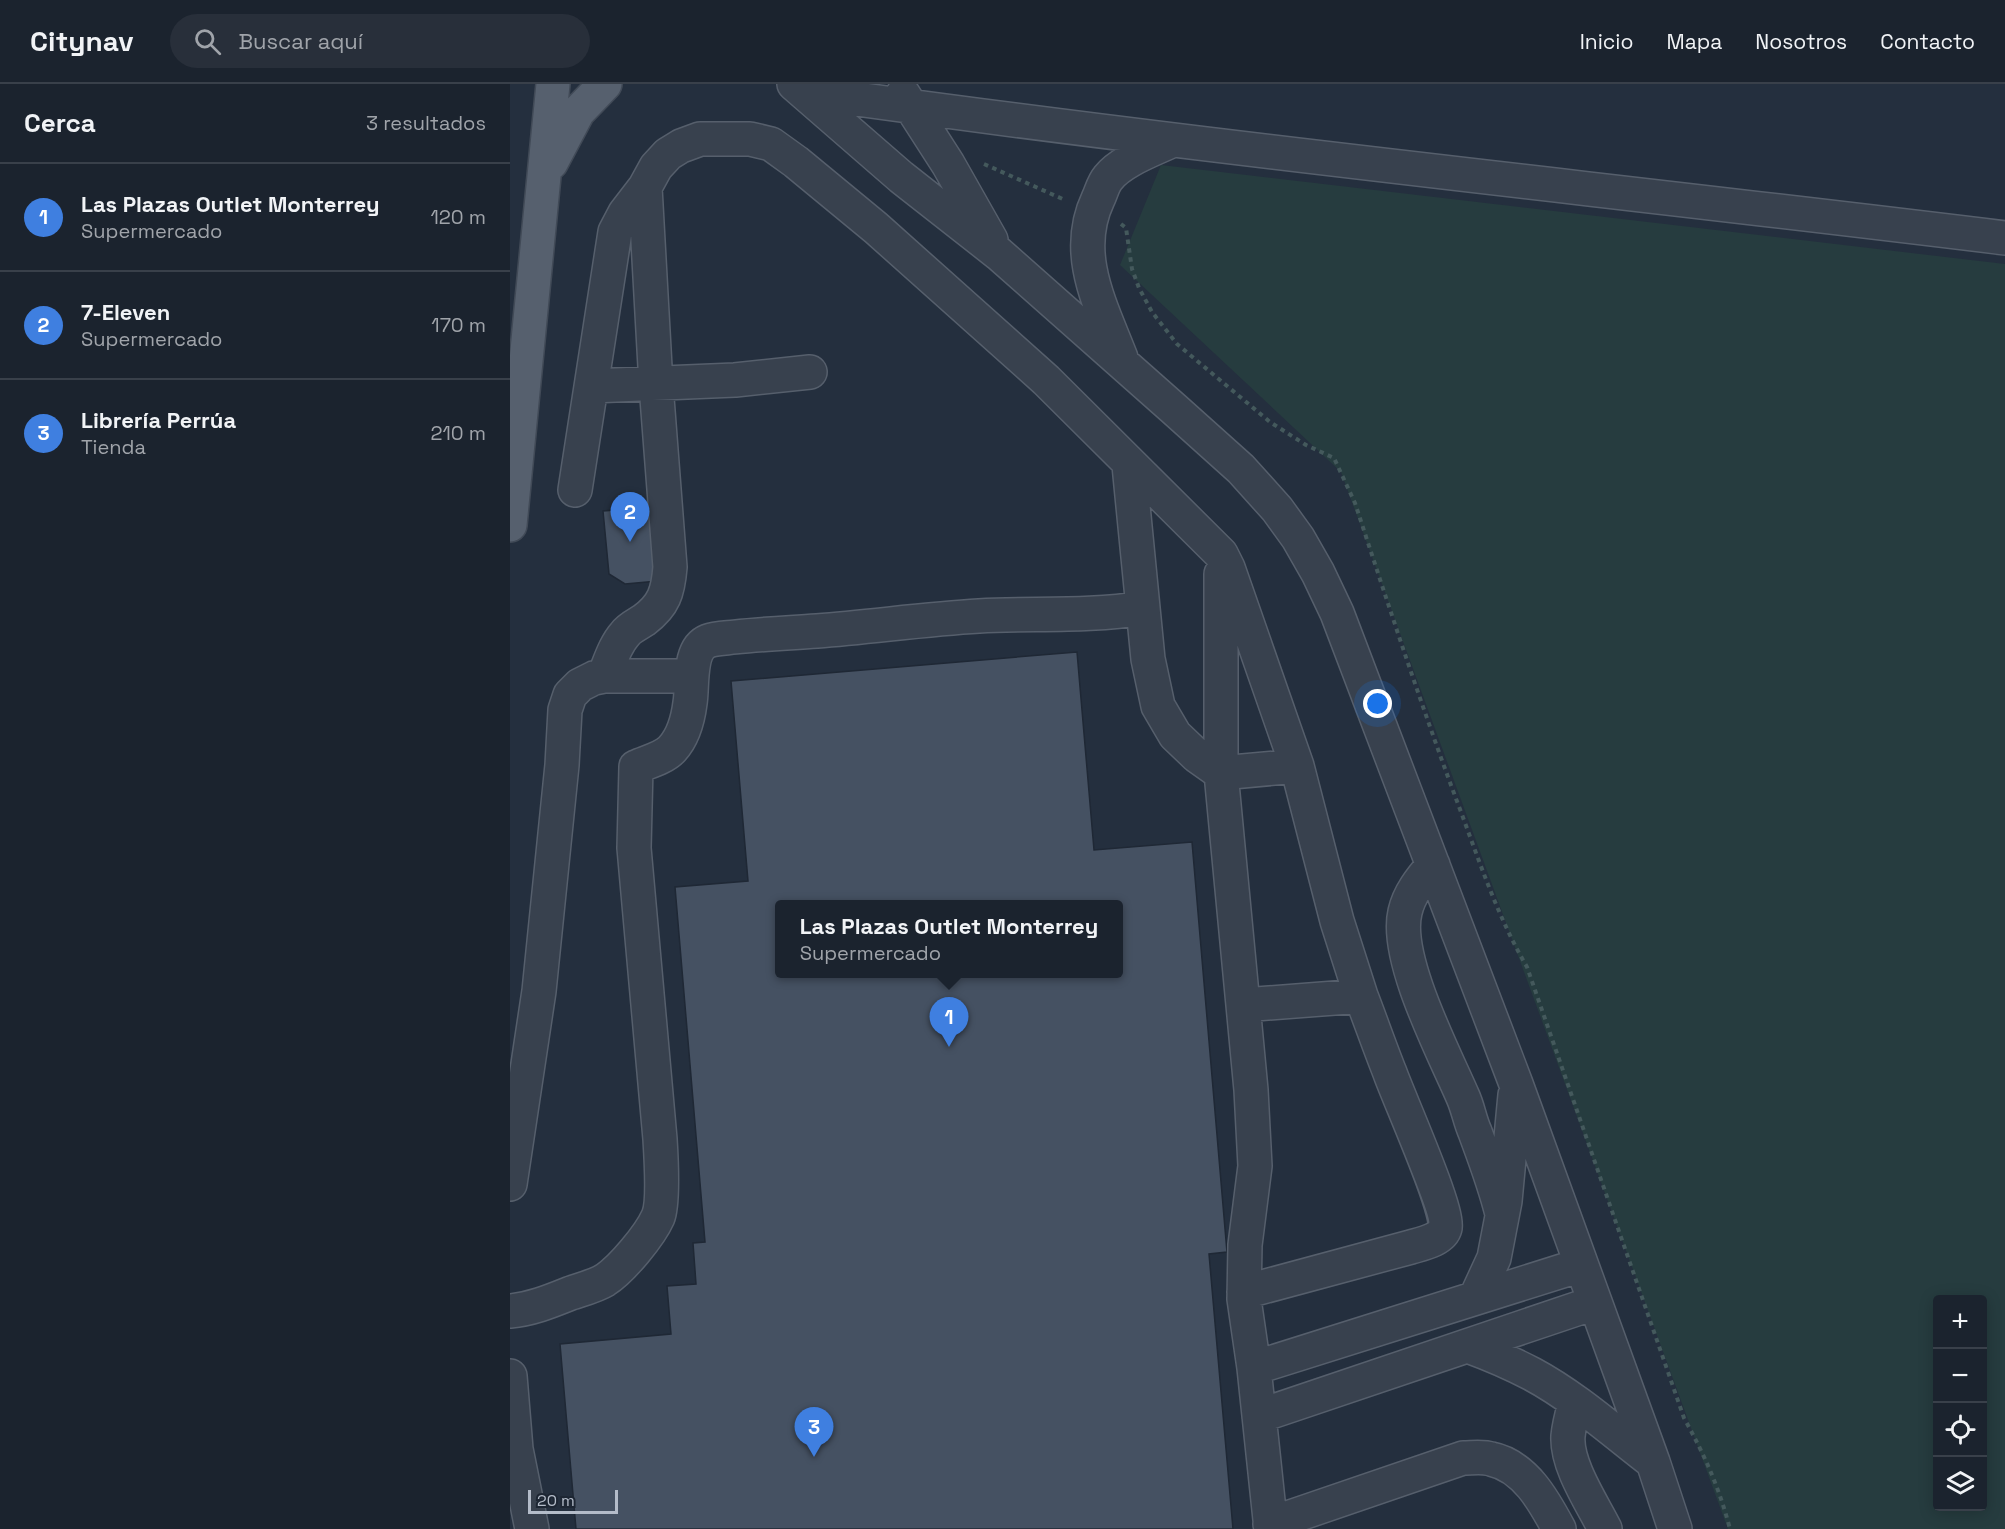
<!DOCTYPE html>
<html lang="es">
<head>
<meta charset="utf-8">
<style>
  body { margin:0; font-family:"Space Grotesk",sans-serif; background:#282f3a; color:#f1f3f6 }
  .controls { position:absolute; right:18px; bottom:18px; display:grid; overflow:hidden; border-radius:6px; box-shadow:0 3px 15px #0003 }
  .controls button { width:54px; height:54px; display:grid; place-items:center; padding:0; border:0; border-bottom:2px solid #39404a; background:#1b232e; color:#f1f3f6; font:30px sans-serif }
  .scale { position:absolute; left:18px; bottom:15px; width:90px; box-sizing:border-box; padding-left:6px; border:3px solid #b4bcc9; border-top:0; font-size:16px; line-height:21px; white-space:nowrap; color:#b4bcc9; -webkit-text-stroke:4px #1d2633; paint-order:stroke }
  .you { position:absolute; left:868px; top:620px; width:21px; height:21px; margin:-15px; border:4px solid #fff; border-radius:50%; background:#1a73e8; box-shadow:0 0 0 9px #1a73e833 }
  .badge { display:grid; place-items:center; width:39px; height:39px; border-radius:50%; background:#db2777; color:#fff; font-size:20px; font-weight:700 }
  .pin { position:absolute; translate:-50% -50px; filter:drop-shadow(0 2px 3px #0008) }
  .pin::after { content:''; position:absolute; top:32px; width:21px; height:18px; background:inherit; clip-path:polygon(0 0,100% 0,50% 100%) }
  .popup { position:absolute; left:265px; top:816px; width:348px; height:78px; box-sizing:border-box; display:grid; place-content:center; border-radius:6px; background:#1b232e; filter:drop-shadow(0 2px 4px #0005); font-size:20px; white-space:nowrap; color:#a0a4aa }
  .popup b { font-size:22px; color:#f1f3f6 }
  .popup::after { content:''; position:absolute; left:50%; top:100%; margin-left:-12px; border:12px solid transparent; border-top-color:#1b232e }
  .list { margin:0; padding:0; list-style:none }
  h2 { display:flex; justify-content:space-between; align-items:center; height:78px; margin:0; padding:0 24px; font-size:26px }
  h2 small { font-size:20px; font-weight:400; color:#a0a4aa }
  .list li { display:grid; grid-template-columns:39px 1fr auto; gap:18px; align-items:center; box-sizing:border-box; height:108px; padding:0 24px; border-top:2px solid #39404a }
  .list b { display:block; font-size:22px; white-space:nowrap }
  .list p { margin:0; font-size:20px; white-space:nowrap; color:#a0a4aa }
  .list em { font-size:20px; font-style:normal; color:#a0a4aa }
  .icon { flex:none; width:33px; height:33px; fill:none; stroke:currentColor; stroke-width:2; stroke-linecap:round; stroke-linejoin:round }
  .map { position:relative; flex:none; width:1495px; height:1445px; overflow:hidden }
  header { display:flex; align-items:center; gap:36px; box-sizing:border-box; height:84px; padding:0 30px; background:#1b232e; border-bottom:2px solid #39404a }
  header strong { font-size:28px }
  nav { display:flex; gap:33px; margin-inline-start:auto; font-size:21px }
  .search { width:420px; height:54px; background:#282f3a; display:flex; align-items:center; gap:15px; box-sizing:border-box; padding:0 21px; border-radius:33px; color:#a0a4aa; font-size:22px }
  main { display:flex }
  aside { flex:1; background:#1b232e }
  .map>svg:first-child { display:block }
  .green { fill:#263c3f; fill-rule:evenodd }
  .building { fill:#455162; stroke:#1f2835; stroke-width:1.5; fill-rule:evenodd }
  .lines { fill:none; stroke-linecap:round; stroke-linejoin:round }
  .minor-casing { stroke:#565f6c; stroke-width:36 }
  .major-casing { stroke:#414a57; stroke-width:36 }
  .path { stroke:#44595c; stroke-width:4; stroke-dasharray:4.5 4.5; stroke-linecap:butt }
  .minor { stroke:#38414e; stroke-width:33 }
  .major { stroke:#56606e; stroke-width:33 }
</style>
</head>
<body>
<header>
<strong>Citynav</strong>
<div class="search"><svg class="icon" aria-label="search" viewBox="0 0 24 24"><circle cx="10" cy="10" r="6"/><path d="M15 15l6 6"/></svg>Buscar aquí</div>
<nav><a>Inicio</a><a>Mapa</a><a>Nosotros</a><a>Contacto</a></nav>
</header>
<main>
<aside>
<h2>Cerca<small>3 resultados</small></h2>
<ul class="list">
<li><span class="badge" style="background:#3f7fe0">1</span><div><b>Las Plazas Outlet Monterrey</b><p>Supermercado</p></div><em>120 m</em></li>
<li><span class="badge" style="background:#3f7fe0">2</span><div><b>7-Eleven</b><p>Supermercado</p></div><em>170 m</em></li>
<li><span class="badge" style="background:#3f7fe0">3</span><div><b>Librería Perrúa</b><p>Tienda</p></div><em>210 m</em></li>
</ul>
</aside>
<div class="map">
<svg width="1495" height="1445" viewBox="0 0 1495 1445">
  <rect width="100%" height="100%" fill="#242f3e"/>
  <path class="green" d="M651,81L1495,180V1445H1218L831,388L610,181ZM1428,1216H1472V1422H1428Z"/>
  <path class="building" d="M141,423L148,497L115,500L99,490L93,427Z
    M567,568L584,766L682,758L717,1168L699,1170L723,1445H66L50,1260L161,1250L157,1202L186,1200L183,1159L195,1158L165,803L238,797L221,597ZM270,820H608V890H270Z"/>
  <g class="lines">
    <defs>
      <path id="minor" d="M284,0L391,93L489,170L663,324L731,385L767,425L788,454L808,489L827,529L1006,1000L1143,1378L1165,1445
        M296,8C694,64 1095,105 1495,154
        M393,10L438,80L481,156
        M611,274C591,222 562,170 588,115C591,109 593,100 598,94C611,77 642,66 661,57
        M82,302L225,296L300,288
        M619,381L638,575L648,622L665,651L687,672L711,689L787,682
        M65,406L105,148L115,129L135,103L146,83L158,70L171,62L190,55H240L261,60L286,78L366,144L536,296L711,470L718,484L787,682L827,837L851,912L733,921L741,1006L745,1082L735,1161L734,1215L744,1284L761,1445
        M711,490V689L733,921
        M94,592C100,578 105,561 115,550C119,544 128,540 134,536C154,521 158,508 160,483L146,301L135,103
        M923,781C911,795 899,810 895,828C884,874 934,969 953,1013C958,1024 960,1037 965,1048C975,1075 985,1101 992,1130
        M0,1100L29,907L52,681L55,626L60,611L70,601L84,594L94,592H182
        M734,1208L901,1163C911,1160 932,1156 935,1144C940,1128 888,1012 880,989C870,964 861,938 851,912
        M966,1213L984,1174L995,1117L1005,1011
        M0,1227C22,1225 41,1217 61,1209C73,1205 85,1202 95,1196C112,1185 140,1151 148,1133C154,1119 151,1071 150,1055L124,764L126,683C137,678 154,674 162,665C173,653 178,635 180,619C183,601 178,565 198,557C206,554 217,554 225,553C252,550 279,549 307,547C361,543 415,535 469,532C523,529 580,533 632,524
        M958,1262C980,1270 1001,1279 1022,1290C1065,1313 1105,1349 1143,1378
        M744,1284L1071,1181
        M0,1292L6,1365L22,1445
        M1065,1319C1062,1330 1059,1341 1058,1352C1056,1381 1082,1419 1095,1445
        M749,1332L1084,1219
        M760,1440L953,1374C962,1374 972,1372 981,1375C1015,1382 1034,1417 1049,1445"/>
      <path id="major" d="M41,79L68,28L95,0
        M0,441L43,0"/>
    </defs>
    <use href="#minor" class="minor-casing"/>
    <use href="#major" class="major-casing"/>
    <path class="path" d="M474,80L555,116
      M611,140L616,144L622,185L629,204L642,228L667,260L760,338L796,361L824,374L845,419C878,520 911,621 948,720C969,776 987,832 1017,883L1174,1334C1195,1372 1209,1403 1220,1445"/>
    <use href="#minor" class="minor"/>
    <use href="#major" class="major"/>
  </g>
</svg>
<div class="controls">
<button>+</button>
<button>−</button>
<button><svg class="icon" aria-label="locate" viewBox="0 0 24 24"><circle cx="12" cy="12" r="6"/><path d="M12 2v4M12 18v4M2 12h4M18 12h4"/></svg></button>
<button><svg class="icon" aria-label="layers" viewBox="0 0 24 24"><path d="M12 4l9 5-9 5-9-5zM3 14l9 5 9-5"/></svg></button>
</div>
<div class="scale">20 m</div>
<div class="you"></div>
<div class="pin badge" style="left:439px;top:963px;background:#3f7fe0">1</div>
<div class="popup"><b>Las Plazas Outlet Monterrey</b>Supermercado</div>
<div class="pin badge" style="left:120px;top:458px;background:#3f7fe0">2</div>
<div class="pin badge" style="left:304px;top:1373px;background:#3f7fe0">3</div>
</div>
</main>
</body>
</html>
